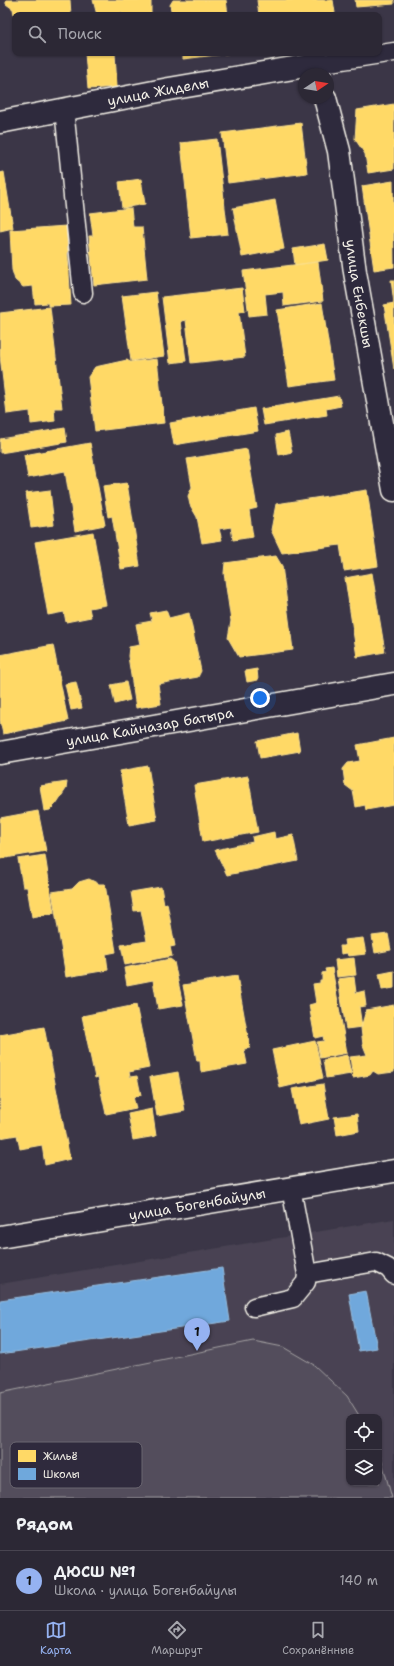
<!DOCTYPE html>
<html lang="ru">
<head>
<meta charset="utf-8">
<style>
  body { margin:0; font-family:"Shantell Sans",sans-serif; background:#34303d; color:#f1f3f6 }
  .controls { position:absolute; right:12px; bottom:12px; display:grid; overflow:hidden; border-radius:8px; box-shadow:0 1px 3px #0004 }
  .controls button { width:36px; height:36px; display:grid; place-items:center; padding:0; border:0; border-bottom:1px solid #484450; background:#2c2835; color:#f1f3f6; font:20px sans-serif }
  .compass { position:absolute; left:298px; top:68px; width:36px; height:36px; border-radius:50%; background:#2c2835; box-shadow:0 1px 3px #0004; rotate:78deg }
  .you { position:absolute; left:260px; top:698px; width:14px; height:14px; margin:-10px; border:3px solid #fff; border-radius:50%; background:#1a73e8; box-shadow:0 0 0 6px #1a73e833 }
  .badge { display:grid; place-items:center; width:26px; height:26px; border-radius:50%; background:#95b2f1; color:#111; font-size:13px; font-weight:700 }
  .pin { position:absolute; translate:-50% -33px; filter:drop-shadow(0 1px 2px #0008) }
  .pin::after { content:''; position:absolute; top:21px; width:14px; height:12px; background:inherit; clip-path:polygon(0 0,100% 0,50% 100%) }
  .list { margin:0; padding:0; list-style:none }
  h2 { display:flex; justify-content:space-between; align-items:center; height:52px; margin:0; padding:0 16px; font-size:17px }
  h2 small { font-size:13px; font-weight:400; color:#a6a6ad }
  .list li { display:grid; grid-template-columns:26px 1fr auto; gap:12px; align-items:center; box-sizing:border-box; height:60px; padding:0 16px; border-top:1px solid #484450 }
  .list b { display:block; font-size:15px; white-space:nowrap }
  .list p { margin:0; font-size:13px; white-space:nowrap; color:#a6a6ad }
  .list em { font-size:13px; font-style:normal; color:#a6a6ad }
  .icon { flex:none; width:22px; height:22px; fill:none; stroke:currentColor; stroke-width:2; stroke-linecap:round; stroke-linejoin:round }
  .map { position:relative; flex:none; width:394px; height:1498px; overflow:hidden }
  .search { position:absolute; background:#2c2835; box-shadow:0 1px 3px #0004; left:12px; right:12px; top:12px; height:44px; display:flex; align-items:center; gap:10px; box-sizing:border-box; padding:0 14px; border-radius:8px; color:#a6a6ad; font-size:15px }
  .sheet { height:112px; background:#2c2835 }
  nav { display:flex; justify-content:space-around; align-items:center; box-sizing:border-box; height:56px; border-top:1px solid #484450; background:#2c2835; font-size:11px; color:#a6a6ad }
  nav a { display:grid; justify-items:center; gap:2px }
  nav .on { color:#95b2f1 }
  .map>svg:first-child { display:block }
  .built { fill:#484352; fill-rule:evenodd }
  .green { fill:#534e5c; stroke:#a4a0a2 }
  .homes { fill:#ffd966; stroke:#fce08d }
  .schools { fill:#6fa8dc; stroke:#97bee0 }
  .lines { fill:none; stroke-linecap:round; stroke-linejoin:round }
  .lane-casing { stroke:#f4f1e8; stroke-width:21 }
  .street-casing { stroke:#f4f1e8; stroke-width:25 }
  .lane { stroke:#2f2a3d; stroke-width:18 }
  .street { stroke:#2f2a3d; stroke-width:22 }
  .labels { text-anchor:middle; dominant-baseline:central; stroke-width:4; stroke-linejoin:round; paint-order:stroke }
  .street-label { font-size:14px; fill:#f4f1e8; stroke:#2f2a3d }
  .key { fill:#2f2a3d; stroke:#6a6670; stroke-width:1 }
  .key-label { font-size:11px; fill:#f4f1e8 }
</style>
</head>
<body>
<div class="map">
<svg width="394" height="1498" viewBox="0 0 394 1498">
  <rect width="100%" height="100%" fill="#3b3647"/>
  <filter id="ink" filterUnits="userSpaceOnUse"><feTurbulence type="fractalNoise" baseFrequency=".025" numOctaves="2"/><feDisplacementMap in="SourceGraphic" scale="8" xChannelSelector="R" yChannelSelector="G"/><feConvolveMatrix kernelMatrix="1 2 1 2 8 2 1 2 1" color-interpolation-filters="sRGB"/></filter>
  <g filter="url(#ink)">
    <path class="built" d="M394,1219V1498H0V1284ZM349,1417H379V1483H349Z"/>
    <path class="green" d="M253,1341L283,1347L314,1365L347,1396L360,1417H349V1483H379V1451L392,1498H0V1393Z"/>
    <path class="homes" d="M6,0H70L71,15H15V20L13,9L6,4Z
      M93,0H151V15H122V12L117,15H97Z
      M173,0H226L228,15H172L170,5Z
      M257,0H333L335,13L320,15H259Z
      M355,0H394V4L356,7Z
      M85,53H115L117,87L88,89Z
      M183,53H233L183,59Z
      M394,104V169L368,173L365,154L355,139L357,110Z
      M301,123L307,173L228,183L222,133Z
      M217,139L228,234L191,238L181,143Z
      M4,172L13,228L0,231V173Z
      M141,179L145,204L122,208L119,182Z
      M393,181L394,267L374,270L362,186Z
      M275,200L284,249L242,257L233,208Z
      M131,208L133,227H142L147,279L94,285L89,236H93L90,213Z
      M66,226L71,305L48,306V303L35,304L33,286L23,287L15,280L12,270L10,230Z
      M325,244L328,260L295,265L293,249Z
      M318,262L323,301L284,306L283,292L265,294L267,314L249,316L243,271Z
      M391,280H394V369L384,305L394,303Z
      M242,288L245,311L239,312L245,357L191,363L186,320L181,321L186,361L170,363L162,297Z
      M156,292L164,356L131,361L122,296Z
      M322,303L334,380L289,386L277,310Z
      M50,307L62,408H54L55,421L31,424L30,411L7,414L0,356V313Z
      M157,359L164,423L95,431L88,377L95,367L127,360L130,362Z
      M339,396L341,406L326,409L327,415L264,425L261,409Z
      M254,408L258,431L174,445L170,423Z
      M65,428L67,442L0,453V439Z
      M288,432L292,452L279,455L276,435Z
      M90,443L105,525L75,531L65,471L28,478L24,455Z
      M247,449L257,508L249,510L253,537L233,540L231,527L219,529L222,540L202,543L197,517L190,505L188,496L192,487L187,459Z
      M127,483L140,566L121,569L112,516L108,517L103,486Z
      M50,490L54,525L31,528L26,493Z
      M367,490L378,566L344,571L340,545L282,553L271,530L276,504Z
      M93,532L106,605L89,608L91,617L66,622L64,612L48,615L35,542Z
      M276,556L282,566L293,650L239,657L228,638L231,621L224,573L225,563Z
      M372,573L385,652L357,657L345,578Z
      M166,610L169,618L189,613L201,671L198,677L158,684L161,704L136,708L128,656L129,647L140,645L136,624L152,621L150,613Z
      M53,645L68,721L3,734L0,721V655Z
      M257,669L258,680L247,682L245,671Z
      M76,682L82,708L71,710L65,684Z
      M126,682L130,700L115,704L111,685Z
      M297,733L300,751L260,758L257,741Z
      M394,738V805L366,810L365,805L356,807L353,791L345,785L343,769L348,763L360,761L357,745Z
      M148,766L157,820L129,825L120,771Z
      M248,776L258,832L203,842L194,785Z
      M67,782L66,789L56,804L50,810L44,811L40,786Z
      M38,811L46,851L0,859V818Z
      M274,832L275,839L293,835L298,861L227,875L215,850L253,842L252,837Z
      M45,855L54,913L32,917L27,887H23L18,859Z
      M89,879L99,884H105L116,952L106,954L108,970L66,977L52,892L72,889L79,882Z
      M161,887L164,904L167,903L175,946L170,947L172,956L125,965L121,945L147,941L141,910L134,911L131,892Z
      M388,934L391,950L375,953L372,936Z
      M363,938L366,954L348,956L347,953L341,954L340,946H345L344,940Z
      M354,958L356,975L337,977L335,960Z
      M170,959L174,962L183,1005L158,1009L153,980L127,985L124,968Z
      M332,968L347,1053L320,1058L317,1042L324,1041L323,1036L315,1038L309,1005L316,1003L313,984L320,983V980H322V973L326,972L325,969Z
      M394,971V988L382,990L379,974Z
      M237,976L250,1048L244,1049L247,1064L201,1072L200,1061H197L183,985Z
      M354,977L356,993L364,991L366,1006L359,1007L362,1027L346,1029L338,979Z
      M136,1005L149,1068L129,1072L130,1077L137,1076L141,1095L133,1097L136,1108L106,1114L98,1077L95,1078L82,1016Z
      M394,1005V1072L378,1074L373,1071L370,1075L353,1078L350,1057L367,1055L363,1045L361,1028L366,1010Z
      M44,1027L70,1159L45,1165L42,1145L20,1149L17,1135L0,1138V1035Z
      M315,1041L323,1078L280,1088L272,1050Z
      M347,1055L351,1074L326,1078L323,1060Z
      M178,1072L185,1111L157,1116L150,1077Z
      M323,1084L329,1119L299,1125L292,1089Z
      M152,1109L156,1136L133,1140L128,1114Z
      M357,1114L359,1131L337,1135L334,1117Z"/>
    <path class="schools" d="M222,1268L230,1321L0,1354V1300Z
      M366,1291L377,1348L359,1351L349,1294Z"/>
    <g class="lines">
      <defs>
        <path id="lane" d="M317,64L394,52
          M64,109L83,293
          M291,1188L307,1274L376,1262L388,1268L394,1275
          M254,1307L293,1298L306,1282L307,1274"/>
        <g id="street">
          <path id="s1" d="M325,98L339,151L355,272L394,490"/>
          <path id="s2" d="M0,122L169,89L317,64L319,74"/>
          <path id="s3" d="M0,753L394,684"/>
          <path id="s4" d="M0,1237L394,1171"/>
        </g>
      </defs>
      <use href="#lane" class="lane-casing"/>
      <use href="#street" class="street-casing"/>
      <use href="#lane" class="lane"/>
      <use href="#street" class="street"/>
    </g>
  </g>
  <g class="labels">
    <g class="street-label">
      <text stroke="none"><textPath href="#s2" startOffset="161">улица Жиделы</textPath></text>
      <text stroke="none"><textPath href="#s1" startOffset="199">улица Енбекшы</textPath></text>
      <text stroke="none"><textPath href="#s3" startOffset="152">улица Кайназар батыра</textPath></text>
      <text stroke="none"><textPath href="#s4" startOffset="200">улица Богенбайулы</textPath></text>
    </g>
  </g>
  <rect x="10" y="1442" width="132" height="46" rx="6" class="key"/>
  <rect x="18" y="1450" width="18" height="12" fill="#ffd966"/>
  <rect x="18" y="1468" width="18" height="12" fill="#6fa8dc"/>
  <g class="key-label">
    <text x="43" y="1460">Жильё</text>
    <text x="43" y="1478">Школы</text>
  </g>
</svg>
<div class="controls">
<button><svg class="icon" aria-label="locate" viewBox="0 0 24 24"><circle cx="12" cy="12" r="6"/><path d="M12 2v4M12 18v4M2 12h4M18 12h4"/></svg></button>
<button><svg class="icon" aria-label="layers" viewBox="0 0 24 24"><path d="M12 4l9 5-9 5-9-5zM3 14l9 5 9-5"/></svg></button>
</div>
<svg class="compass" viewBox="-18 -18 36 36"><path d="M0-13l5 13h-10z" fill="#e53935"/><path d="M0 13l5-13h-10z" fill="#a6a6ad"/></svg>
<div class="you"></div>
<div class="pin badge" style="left:197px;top:1351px">1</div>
<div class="search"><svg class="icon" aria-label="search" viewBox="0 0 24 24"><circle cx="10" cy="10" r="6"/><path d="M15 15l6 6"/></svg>Поиск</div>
</div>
<section class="sheet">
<h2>Рядом<small></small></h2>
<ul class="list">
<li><span class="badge">1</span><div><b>ДЮСШ №1</b><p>Школа · улица Богенбайулы</p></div><em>140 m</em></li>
</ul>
</section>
<nav>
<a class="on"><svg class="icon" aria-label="map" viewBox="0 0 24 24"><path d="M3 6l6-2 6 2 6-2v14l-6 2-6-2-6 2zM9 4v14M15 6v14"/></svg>Карта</a>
<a><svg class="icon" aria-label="directions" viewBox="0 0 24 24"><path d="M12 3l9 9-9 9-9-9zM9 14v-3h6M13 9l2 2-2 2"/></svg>Маршрут</a>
<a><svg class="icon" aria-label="saved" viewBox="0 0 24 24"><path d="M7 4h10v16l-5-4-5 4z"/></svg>Сохранённые</a>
</nav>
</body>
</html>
